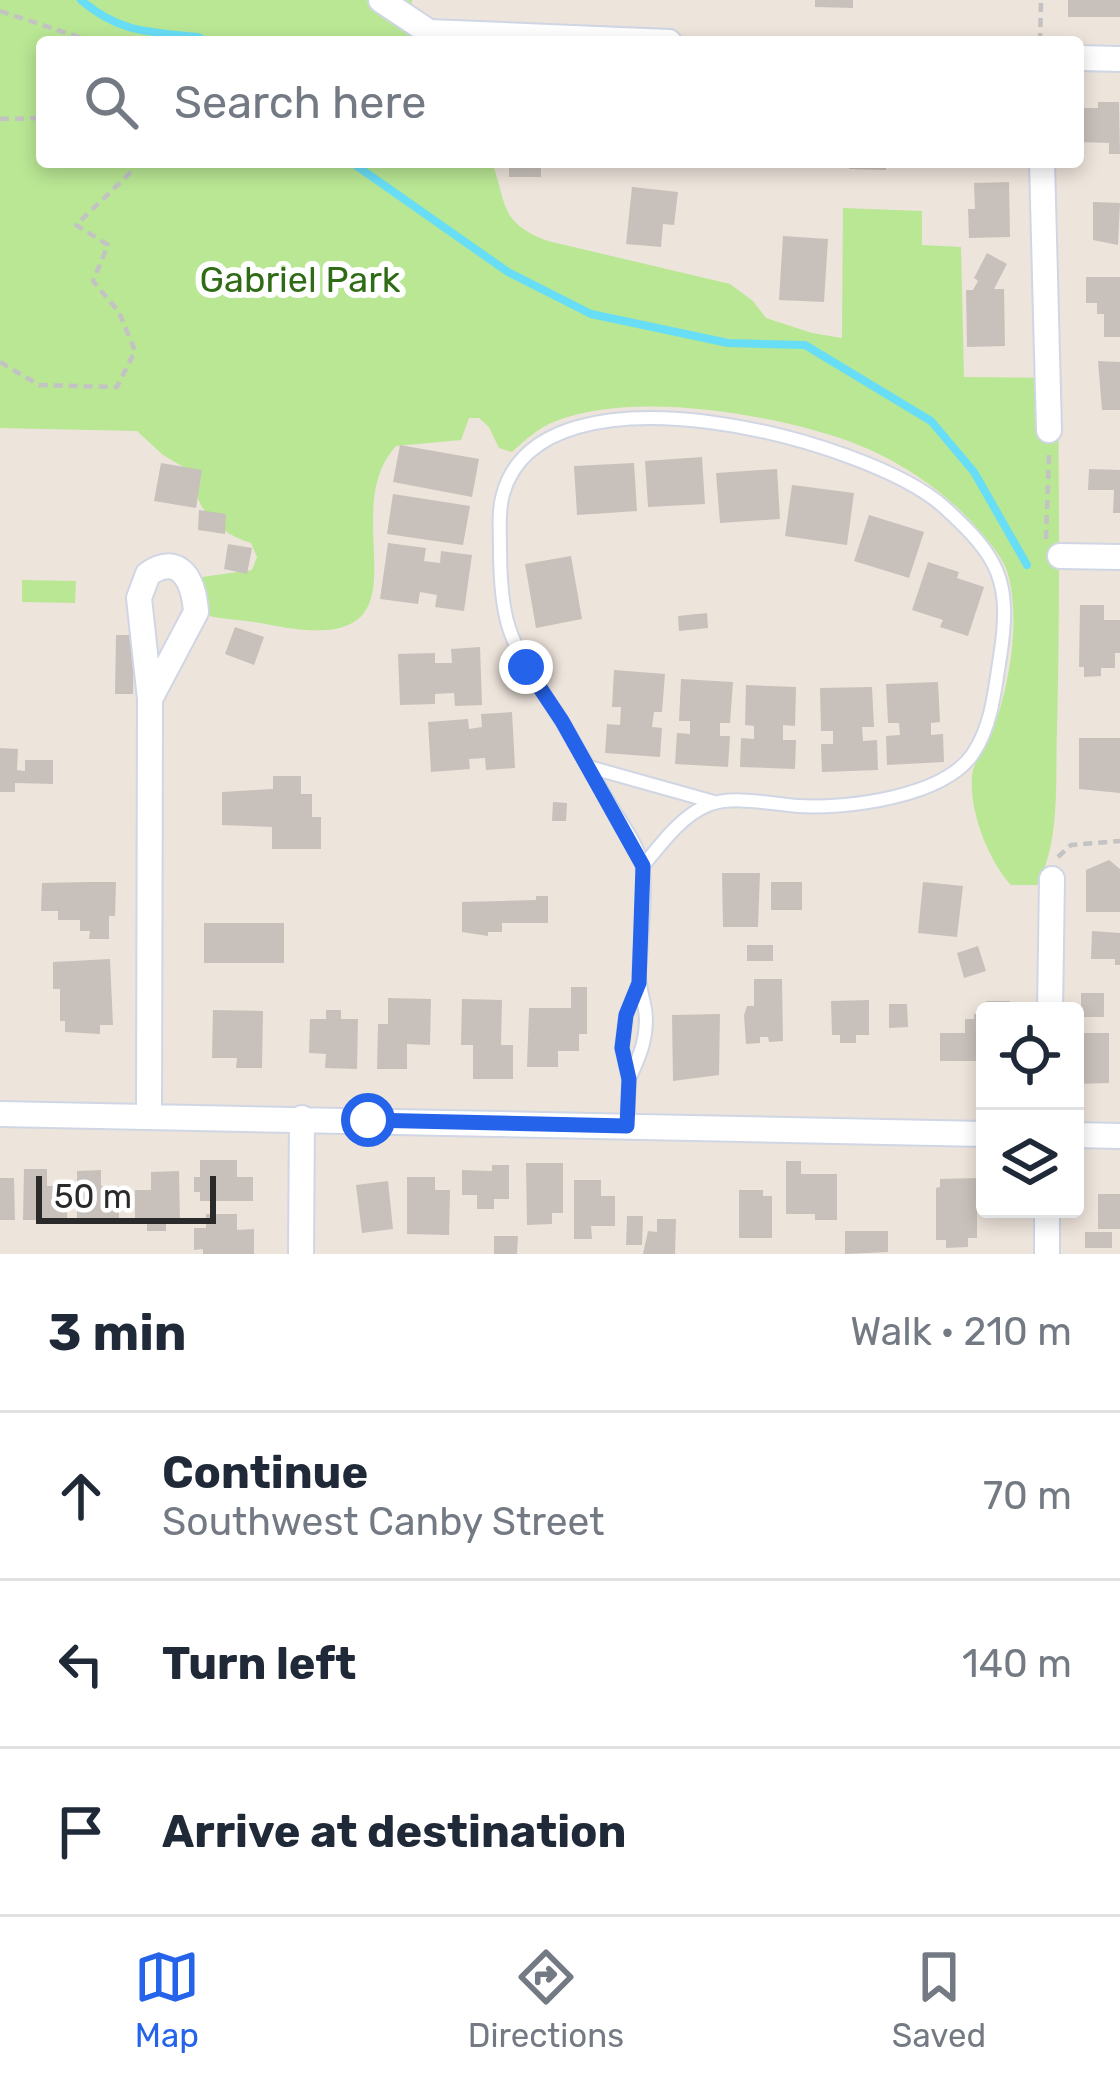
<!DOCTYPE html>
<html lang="en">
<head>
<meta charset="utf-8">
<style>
  body { margin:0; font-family:Rubik,sans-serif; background:#f2f2f3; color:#1f2937 }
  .controls { position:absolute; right:36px; bottom:36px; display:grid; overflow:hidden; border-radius:12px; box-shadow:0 6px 18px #0003 }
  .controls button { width:108px; height:108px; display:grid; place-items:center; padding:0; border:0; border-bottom:3px solid #e0e1e3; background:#fff; color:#1f2937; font:60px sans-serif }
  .scale { position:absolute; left:36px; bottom:30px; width:180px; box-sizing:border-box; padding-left:12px; border:6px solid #2a2a2a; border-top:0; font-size:33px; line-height:42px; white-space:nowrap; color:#2a2a2a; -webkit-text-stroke:9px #fff; paint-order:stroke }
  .stop { position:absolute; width:36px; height:36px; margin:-27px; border:9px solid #2563eb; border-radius:50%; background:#fff }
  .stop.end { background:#2563eb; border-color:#fff; box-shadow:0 3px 12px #0008 }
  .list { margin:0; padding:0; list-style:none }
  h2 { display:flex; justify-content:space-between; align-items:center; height:156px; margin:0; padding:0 48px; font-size:51px }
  h2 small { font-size:39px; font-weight:400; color:#747a83 }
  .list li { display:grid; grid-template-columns:78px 1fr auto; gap:36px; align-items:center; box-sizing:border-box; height:168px; padding:0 48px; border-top:3px solid #e0e1e3 }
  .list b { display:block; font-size:45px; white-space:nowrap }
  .list p { margin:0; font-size:39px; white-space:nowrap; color:#747a83 }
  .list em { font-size:39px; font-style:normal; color:#747a83 }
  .icon { flex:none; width:66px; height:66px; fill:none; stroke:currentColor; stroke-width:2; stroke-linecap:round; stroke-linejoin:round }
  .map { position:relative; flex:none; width:1120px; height:1254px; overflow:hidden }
  .search { position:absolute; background:#fff; box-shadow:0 6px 18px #0003; left:36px; right:36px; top:36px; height:132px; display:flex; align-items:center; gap:30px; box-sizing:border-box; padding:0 42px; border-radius:12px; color:#747a83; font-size:45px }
  .sheet { height:660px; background:#fff }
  nav { display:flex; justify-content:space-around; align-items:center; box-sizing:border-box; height:168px; border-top:3px solid #e0e1e3; background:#fff; font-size:33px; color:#747a83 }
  nav a { display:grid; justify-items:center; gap:6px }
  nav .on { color:#2563eb }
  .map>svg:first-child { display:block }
  .green { fill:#b9e794 }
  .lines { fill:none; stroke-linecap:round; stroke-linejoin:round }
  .stream { stroke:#67def6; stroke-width:8 }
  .building { fill:#c8c1bb }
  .service-casing { stroke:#d0d6e4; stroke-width:16 }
  .minor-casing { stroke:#d0d6e4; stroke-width:28 }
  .path { stroke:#c3c3c3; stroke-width:4.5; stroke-dasharray:9 6; stroke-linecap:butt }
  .service { stroke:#fff; stroke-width:12 }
  .minor { stroke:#fff; stroke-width:24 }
  .route { stroke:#2563eb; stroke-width:15 }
  .labels { text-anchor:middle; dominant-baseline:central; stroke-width:12; stroke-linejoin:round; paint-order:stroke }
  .park-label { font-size:36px; fill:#306c15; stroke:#fff }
</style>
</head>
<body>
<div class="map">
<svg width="1120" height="1254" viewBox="0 0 1120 1254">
  <rect width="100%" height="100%" fill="#ede4db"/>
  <path class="green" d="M0,0H412L411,42H42V162H492C507,204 499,223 548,241L730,284L753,301L766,318L812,333L842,338L843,208L922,211V245L961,247L964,377L1058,378C1059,496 1060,613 1057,730C1055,779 1061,841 1037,885H1011C988,860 969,810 972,776C973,762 985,748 991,735C1009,690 1021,621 1008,574C1003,557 989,542 978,529C945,491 899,460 851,442C774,414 634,390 556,421C538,428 525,440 512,452L499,448L489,427L479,418H469L461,440L396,446C330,518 447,662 266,624C241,619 218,620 193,612L185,587L202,577L252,570L257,557L251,543C218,533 194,509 192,472L163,455L137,431L0,428Z
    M22,580L76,581L75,603L22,602Z"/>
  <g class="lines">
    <path class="stream" d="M81,0C119,33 150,32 198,37L208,42
      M351,162L508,272L591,314L728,343L805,345L931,421L974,472L1027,565"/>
  </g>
  <path class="building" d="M815,0H853V8L815,7Z
    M1068,0H1120V17H1068Z
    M1098,102H1119L1120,154H1109V143L1078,142L1079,108H1098Z
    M509,162H541V177H509Z
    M849,162H886V170L849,169Z
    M1009,182L1010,237L969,238L968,209H975L974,183Z
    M632,187L678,192L674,225L663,224L661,247L626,244Z
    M1093,202L1120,203L1118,245L1093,240Z
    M783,236L828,239L824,302L779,300Z
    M987,253L1007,264L994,289H1004L1005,346L967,347L966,290H973L978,281L974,278Z
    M1086,277H1120V337H1104V314H1097V303H1086Z
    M1098,361L1120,362V410H1102Z
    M400,445L479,459L472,497L393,482Z
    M702,457L705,504L648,507L645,461Z
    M161,463L202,470L196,508L154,501Z
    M634,463L637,511L577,515L574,466Z
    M777,469L780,519L720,523L716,473Z
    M1089,469L1120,470V513H1113L1114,490H1088Z
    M792,485L854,493L847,545L785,536Z
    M393,494L470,506L463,545L387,534Z
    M199,510L226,514L225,534L198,530Z
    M869,515L924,532L909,578L854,561Z
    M388,543L426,548L424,561L440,563L441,551L472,555L464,611L435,607L437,595L420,592L418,604L380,599Z
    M228,544L252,548L247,574L224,569Z
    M571,556L582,619L536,628L525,564Z
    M928,562L959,572L957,578L984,587L968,636L940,627L943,620L912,610Z
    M1080,605H1104V620H1120V653H1115V668H1101V676L1084,677V667H1079Z
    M707,613L708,628L679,631L678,616Z
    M235,627L264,637L254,665L225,654Z
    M116,635H134L133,694H115Z
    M480,647L482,705L455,706L454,693L435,694V704L400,705L398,654L435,653V663H452L451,649Z
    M614,670L665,674L662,712H654L652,727L662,728L660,757L605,753L607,724L620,725L621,707H612Z
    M681,679L733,682L730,723H720V736H730L728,767L675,764L677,733L690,734V721H679Z
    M938,682L940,722L931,723V735L943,734L944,762L887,765L886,736L900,735L899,723H888L886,684Z
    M746,685L796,687L795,726L783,725V740H796L795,769L740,767L741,738L754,739V726L745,725Z
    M872,687L874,727H862L863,741L877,740L878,770L822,772L821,744H833V731H821L820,688Z
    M512,712L515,768L486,770L485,758L469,759L470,769L431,772L428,722L468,719L469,729L482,727L481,714Z
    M1079,738H1120V793L1079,789Z
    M0,748L18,749L17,770L25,771V760H53V784L15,783V792H0Z
    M273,776H301V794H312V817H321V849H272V827L222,825V792L273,789Z
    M553,802L567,803L566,821H552Z
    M1109,860L1120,869V912H1086V870Z
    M722,873H760L758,927H723Z
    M86,882H116L115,916H109V939H89L90,931H80V920H58V911H41L42,883Z
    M771,882H802V910H771Z
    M923,882L963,886L957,937L918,933Z
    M536,896H548V923H502V932H488V936L462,932V902L536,900Z
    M204,923H284V963H204Z
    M1092,931L1120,933V965H1115V959H1091Z
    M747,945H773V961H747Z
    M978,946L986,971L964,978L957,953Z
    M110,959L113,1025H100V1034L65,1032V1021H60V989H53V962Z
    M754,979H782L783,1041L769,1042L768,1037H760V1043L746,1044L744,1015L747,1006H754Z
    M571,987H587V1034H579V1051H558V1067H527L529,1008H571Z
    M1081,993H1104V1017H1081Z
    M388,998L431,999L430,1045L407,1044V1069H377L378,1024H388Z
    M462,999L502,1000L501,1045H513V1079H473V1045H461Z
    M869,1000V1035H856V1043H840V1035H832L831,1001Z
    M986,1001H1010V1011H986Z
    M889,1004H907L908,1027L889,1028Z
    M213,1010L263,1011L262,1068H236L237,1058H212Z
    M326,1010H341V1019H358L357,1069L325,1068L326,1054L309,1053L310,1019H326Z
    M720,1014L719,1075L673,1081L672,1015Z
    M974,1014H985V1022H978L979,1061H940V1033H965V1019H974Z
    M1075,1033H1109V1083L1075,1084Z
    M200,1160H237V1177H253V1201H200V1192H194V1177H200Z
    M786,1161H801V1174H837V1220H815V1214H786Z
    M526,1163H563V1213H552V1224L527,1225Z
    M492,1165H509V1199H494V1209H477V1195H462V1170L492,1171Z
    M24,1169H47V1186H67V1220H23Z
    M101,1170V1186H119V1221H77V1171Z
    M179,1171L180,1222H166V1231H147V1219L135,1220V1190H151V1172Z
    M407,1177H435V1190H450L449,1235L407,1234Z
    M0,1178H14L15,1220H0Z
    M977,1178V1238H968V1247L946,1248V1240H936V1188L940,1187V1179Z
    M574,1180H601V1196H615V1226H591L592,1239H574Z
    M388,1181L393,1229L362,1233L356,1185Z
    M739,1190H763V1196H772V1238H739Z
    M1098,1194H1120V1229H1098Z
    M206,1214H237V1230L254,1229V1254H203V1249L194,1250V1228H206Z
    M627,1216H643L642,1245H626Z
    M657,1219H676L675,1254H643L648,1231L657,1232Z
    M845,1231H888V1252L845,1254Z
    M1085,1232H1112V1248H1085Z
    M494,1236H518L517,1254H494Z"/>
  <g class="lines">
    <defs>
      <path id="service" d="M589,767L714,802
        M629,1079C640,1056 649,1035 645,1009C643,997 639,986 639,974C640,948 647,887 642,865C638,844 619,820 608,801C593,775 578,749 563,723C544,692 521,664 509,628C501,603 500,574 500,548C500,530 498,511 503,494C542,353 868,439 944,507C999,557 1012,581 1000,657C995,688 992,725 974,752C946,797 847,809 798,806C771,804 734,795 708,805C681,816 661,844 643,866
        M627,1126L629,1079L622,1048L626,1015L639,983"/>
      <path id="minor" d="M381,0L429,32L669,42
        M1078,58L1120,59
        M1042,162L1049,430
        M1060,556L1120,557
        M1050,1011L1052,879
        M0,1114L985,1134
        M149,1116L150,699L139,598L148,574C181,551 194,583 196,612L150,699
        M1075,1135L1120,1136
        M301,1254L302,1118
        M1047,1254V1209"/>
    </defs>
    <use href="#service" class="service-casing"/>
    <use href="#minor" class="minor-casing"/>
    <path class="path" d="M0,11L94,42
      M1040,42L1041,0
      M0,119L42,118
      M0,362L39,385L117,387L135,351L119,312L93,281L108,245L76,225L131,172L124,162
      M1046,539L1049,455
      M1058,857L1071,845L1120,841"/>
    <use href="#service" class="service"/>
    <use href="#minor" class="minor"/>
  </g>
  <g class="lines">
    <path class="route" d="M368,1120L627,1126L629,1079L622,1048L626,1015L639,983L643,866L562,721L526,667"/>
  </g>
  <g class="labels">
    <g class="park-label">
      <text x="300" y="279">Gabriel Park</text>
    </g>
  </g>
</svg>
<div class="controls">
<button><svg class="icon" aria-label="locate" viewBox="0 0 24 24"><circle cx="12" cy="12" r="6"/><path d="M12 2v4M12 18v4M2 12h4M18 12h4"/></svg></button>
<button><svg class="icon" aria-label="layers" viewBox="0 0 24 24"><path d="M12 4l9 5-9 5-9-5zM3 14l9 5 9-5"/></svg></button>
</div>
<div class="scale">50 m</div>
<div class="stop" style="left:368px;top:1120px"></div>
<div class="stop end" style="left:526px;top:667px"></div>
<div class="search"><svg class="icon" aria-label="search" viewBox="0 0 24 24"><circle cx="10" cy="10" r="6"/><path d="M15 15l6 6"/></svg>Search here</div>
</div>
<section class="sheet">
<h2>3 min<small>Walk · 210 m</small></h2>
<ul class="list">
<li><svg class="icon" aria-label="ahead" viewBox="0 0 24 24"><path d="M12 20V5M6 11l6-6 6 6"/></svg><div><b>Continue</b><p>Southwest Canby Street</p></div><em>70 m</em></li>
<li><svg class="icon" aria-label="left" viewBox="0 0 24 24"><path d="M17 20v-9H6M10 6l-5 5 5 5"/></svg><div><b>Turn left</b></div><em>140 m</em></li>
<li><svg class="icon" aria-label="arrive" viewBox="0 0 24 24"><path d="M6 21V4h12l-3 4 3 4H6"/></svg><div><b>Arrive at destination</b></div></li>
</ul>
</section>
<nav>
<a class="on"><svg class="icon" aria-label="map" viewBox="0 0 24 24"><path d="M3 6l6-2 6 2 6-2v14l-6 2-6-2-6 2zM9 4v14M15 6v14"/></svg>Map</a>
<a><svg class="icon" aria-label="directions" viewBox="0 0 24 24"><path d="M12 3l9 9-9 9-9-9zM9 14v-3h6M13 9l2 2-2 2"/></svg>Directions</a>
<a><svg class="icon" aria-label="saved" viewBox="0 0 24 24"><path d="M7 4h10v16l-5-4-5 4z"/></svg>Saved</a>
</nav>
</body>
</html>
